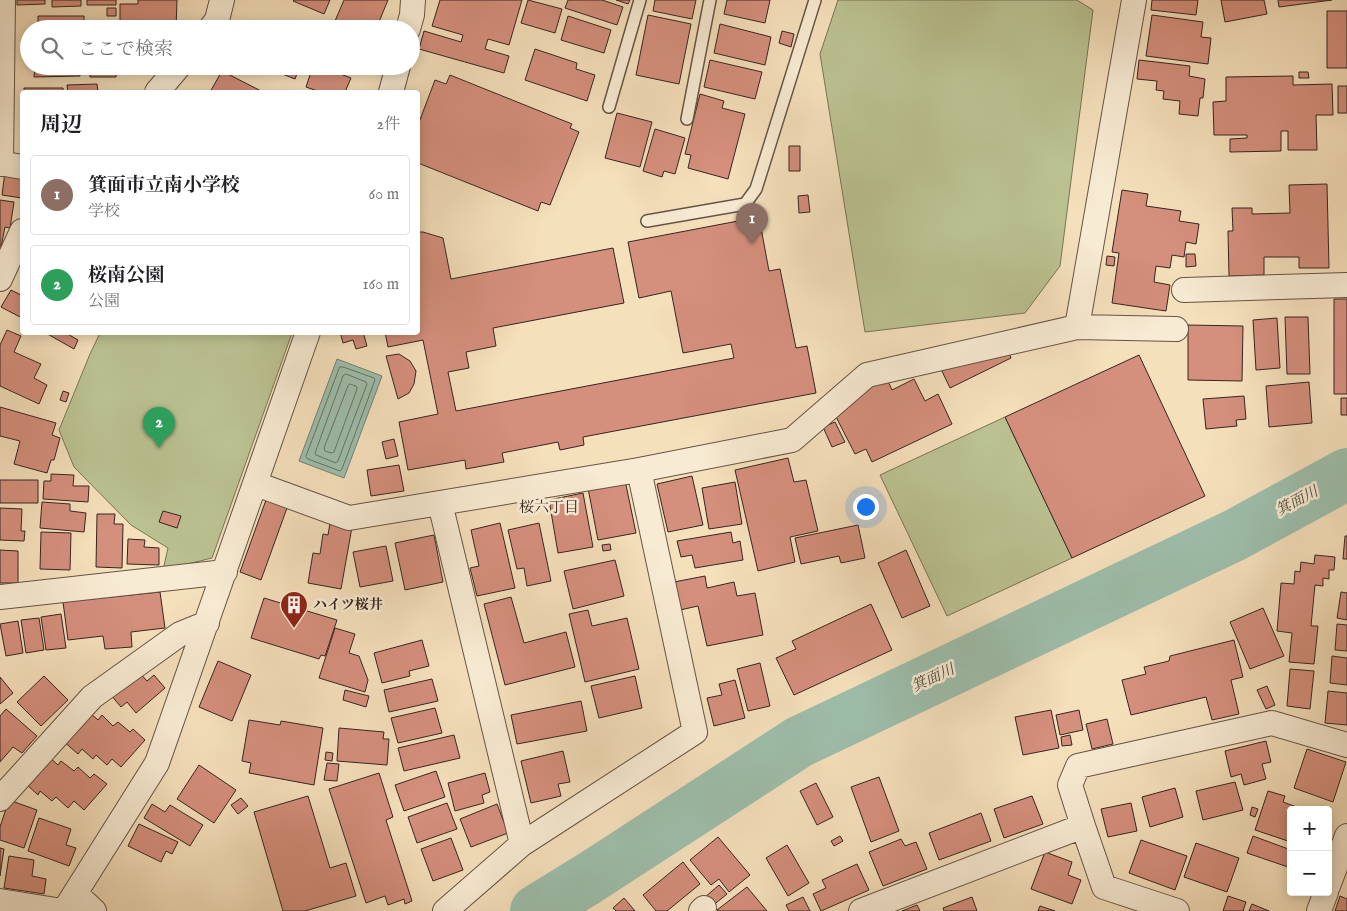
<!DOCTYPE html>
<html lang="ja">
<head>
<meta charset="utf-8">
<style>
  body { margin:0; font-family:"IM FELL English","Noto Serif JP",serif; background:#f6f6f6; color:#202124 }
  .controls { position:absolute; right:15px; bottom:15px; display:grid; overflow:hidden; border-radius:5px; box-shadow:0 2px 12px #0003 }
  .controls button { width:45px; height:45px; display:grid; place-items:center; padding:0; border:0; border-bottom:1px solid #e0e0e0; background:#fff; color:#202124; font:25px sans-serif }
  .you { position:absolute; left:865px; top:506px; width:18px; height:18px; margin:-12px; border:4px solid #fff; border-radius:50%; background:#1a73e8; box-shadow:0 0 0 8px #1a73e833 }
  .badge { display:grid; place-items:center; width:32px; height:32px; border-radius:50%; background:#b45309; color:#fff; font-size:16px; font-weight:700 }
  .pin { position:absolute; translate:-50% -41px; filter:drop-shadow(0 1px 2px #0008) }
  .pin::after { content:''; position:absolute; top:26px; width:18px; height:15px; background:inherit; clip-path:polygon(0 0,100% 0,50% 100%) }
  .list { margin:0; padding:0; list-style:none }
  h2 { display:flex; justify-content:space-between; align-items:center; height:65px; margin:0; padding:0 20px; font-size:21px }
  h2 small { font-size:16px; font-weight:400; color:#757577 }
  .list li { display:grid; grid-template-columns:32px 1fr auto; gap:15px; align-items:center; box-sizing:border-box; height:80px; margin:0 10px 10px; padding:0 10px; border:1px solid #e0e0e0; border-radius:5px }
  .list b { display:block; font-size:19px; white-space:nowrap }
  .list p { margin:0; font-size:16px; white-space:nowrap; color:#757577 }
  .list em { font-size:16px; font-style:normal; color:#757577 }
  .icon { flex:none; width:28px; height:28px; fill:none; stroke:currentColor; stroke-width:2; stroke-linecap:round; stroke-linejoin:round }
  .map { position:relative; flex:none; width:1347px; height:911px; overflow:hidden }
  .search { position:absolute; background:#fff; box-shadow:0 2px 12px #0003; left:20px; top:20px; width:400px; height:55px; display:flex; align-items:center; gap:12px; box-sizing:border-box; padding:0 18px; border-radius:28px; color:#757577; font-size:19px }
  .panel { position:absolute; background:#fff; box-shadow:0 2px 12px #0003; left:20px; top:90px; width:400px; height:245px; border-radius:5px }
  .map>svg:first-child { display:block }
  .green { fill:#bbc292; stroke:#787458 }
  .water { fill:#9dbeab; stroke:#738173 }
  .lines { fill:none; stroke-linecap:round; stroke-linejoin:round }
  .shore { stroke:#697265; stroke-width:1 }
  .river { stroke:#9dbeab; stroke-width:52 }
  .building { fill:#d58f7d; stroke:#35261f }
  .service-casing { stroke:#655446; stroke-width:14 }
  .minor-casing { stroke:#655446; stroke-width:26 }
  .service { stroke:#f8ebd3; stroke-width:11 }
  .minor { stroke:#f8ebd3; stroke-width:24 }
  .labels { text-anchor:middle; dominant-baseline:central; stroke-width:5; stroke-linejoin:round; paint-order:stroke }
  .poi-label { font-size:14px; font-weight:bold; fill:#35261f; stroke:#f8ebd3; text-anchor:start }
  .water-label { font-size:15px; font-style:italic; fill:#4f4c42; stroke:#f8ebd3 }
  .neighbourhood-label { font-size:15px; fill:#35261f; stroke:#f8ebd3 }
</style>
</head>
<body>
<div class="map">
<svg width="1347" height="911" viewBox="0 0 1347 911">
  <rect width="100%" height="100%" fill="#f5e0bc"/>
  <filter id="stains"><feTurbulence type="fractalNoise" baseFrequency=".004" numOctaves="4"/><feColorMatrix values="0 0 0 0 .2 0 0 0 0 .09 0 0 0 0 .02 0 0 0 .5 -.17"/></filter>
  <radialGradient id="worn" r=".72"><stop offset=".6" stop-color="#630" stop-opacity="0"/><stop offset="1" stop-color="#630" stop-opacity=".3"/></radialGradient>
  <path class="green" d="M838,0H1077L1093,10L1060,266L1025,313L865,332L820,54Z
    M100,333H292L212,558L163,570L168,548L131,525L74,467L59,430L90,354Z
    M1005,417L1072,558L947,616L880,475Z"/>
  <path class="water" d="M337,359L382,376L344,478L299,461Z"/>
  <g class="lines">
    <path class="shore" d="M340,367H343L374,378L375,380L342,469L340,471L308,459L306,457Z
      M346,374L366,382L367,384L338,461L336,463L316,455L315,453L343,376Z
      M350,384L356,386L357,389L334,452L331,453L325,451L324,448L348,386Z"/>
    <path class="river" d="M536,911L588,879L799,742L1235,535L1347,474"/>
  </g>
  <path class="building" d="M17,0H45V4L17,5Z
    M52,0H81V6L52,7Z
    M87,0H116V5H87Z
    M138,0H177L176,29H120V4H138Z
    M294,0H330L324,14L293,1Z
    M344,0H388L376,29H354L335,21Z
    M440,0H522L509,45L488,39L485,49L509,56L504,73L419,49L424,31L461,42L463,35L432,26Z
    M528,0L562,9L555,33L521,23Z
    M568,0H602L623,7L617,25L565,8Z
    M616,0H630L628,4Z
    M655,0H696L692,19L653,11Z
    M727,0H770L765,23L724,14Z
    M1152,0H1198L1196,15L1151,10Z
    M1221,0H1264L1267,14L1225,22Z
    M1278,0H1332L1279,7Z
    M107,8H116V16H107Z
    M1327,11H1347V68H1327Z
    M648,15L691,24L679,84L636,75Z
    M1152,15L1203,22L1201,37L1211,38L1208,64L1146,56Z
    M38,16H84V29H38Z
    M568,16L611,30L604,53L561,40Z
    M287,24L298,29H285Z
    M720,24L771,37L765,65L714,53Z
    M782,31L794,34L791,47L779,43Z
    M535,49L577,63L576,69L595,75L587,101L525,80Z
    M710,60L762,72L755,99L704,87Z
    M1139,60L1190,66L1189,76L1205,79L1203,98H1200L1198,116L1179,114L1180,101L1163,99L1164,91L1156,90L1157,81L1137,79Z
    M35,66H80V76L34,77Z
    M90,66H116V77H90Z
    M135,66H163V68Z
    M268,66H300L295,79L267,68Z
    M313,66H319L351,78L345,92H320L306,87Z
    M222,71L263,92H210Z
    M1299,72H1308L1309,78H1299Z
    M450,75L572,124L570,128L579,132L550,205L541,202L538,211L418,163V125L435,80L446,84Z
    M1293,76V85L1332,84L1333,115H1316L1317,150H1288V131H1281V151L1230,152V139L1247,138V135H1214L1213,102L1226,101V77Z
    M97,84L98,92H68L67,85Z
    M1338,86H1347V113H1338Z
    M24,88H63V92H24Z
    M700,94L724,101L722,108L745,114L728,179L688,168L691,155L685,154Z
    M617,113L652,122L640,167L605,158Z
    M655,129L685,138L675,174L664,171L662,177L643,171Z
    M789,146H800V171H789Z
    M5,172L22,175V198L2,195Z
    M1327,184L1329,268H1299V257H1264V275L1229,276L1228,231H1233L1232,208H1252V214L1290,213L1289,185Z
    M1122,190L1148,194L1146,206L1181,211L1179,221L1199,224L1196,244L1186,242L1184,257L1172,255L1170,268L1156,266L1154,282L1170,285L1166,311L1112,303L1119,253L1112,252Z
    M808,195L810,212L799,213L798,196Z
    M0,200L14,202L10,228L5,227L1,247H0Z
    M759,217L769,271L780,269L796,348L807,346L816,393L583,437L584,445L560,450L558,442L502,453L504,462L466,469L465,460L408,470L399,422L438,414L423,340L388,347L385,332H418V232H423L443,238L451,279L613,248L624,303L493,328L496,346L466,352L469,368L448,372L456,411L734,358L731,344L683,353L671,291L639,298L628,242Z
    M1186,254H1195L1196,266L1186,267Z
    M1107,256L1115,257L1114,266L1106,265Z
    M11,290L21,295L22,293V318L1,307Z
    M1334,299H1347V394H1334Z
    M1285,317H1308L1310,374H1287Z
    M1277,318L1280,368L1256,370L1253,320Z
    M1188,325L1243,326L1242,381L1188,380Z
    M7,330L21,336L14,352L41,364L34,378L47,385L39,404L0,386V345Z
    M44,332H64L78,340L74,349Z
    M340,332H363L367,346L356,349L353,340L343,343Z
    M1007,348L1011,358L950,388L939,365Z
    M399,354L410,361L416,371L414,384L409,393L398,399L386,356Z
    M1139,355L1205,496L1072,558L1005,417Z
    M884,372L892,390L914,379L925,401L938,394L952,424L872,462L866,449L855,454L833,411Z
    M1309,382L1312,423L1269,427L1266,386Z
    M63,391L69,393L66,402L60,400Z
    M1244,396L1246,419L1236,420L1237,426L1206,429L1203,399Z
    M1341,398H1347V415H1341Z
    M0,407L56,423L52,435L60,438L54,460H51L47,473L14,464L20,441L0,436Z
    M835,422L845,442L832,447L823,427Z
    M394,439L398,456L386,459L382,442Z
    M788,458L794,482L806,480L818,531L790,537L795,562L758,571L735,470Z
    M399,465L404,491L371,496L367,470Z
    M51,474L74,475L73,486H89L88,502L43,499L44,481H51Z
    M692,476L703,525L668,532L657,484Z
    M0,480H38V503H0Z
    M625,480L636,533L598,540L588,488Z
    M735,482L742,524L709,529L702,488Z
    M583,493L593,547L558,553L549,500Z
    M266,500L287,508L261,580L240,572Z
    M42,502L70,504V511L86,513L84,532L40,528Z
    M0,508L22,509L21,531H25L24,541L0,540Z
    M163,511L181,516L177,528L159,522Z
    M97,514H115L114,524H123L122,568L96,567Z
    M330,523L352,527L341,589L308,583L313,553L320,554L323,534L328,535Z
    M500,523L515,588L477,596L470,568L479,566L471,530Z
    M539,523L551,581L527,586L524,568L517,569L508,530Z
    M858,525L865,558L841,563L839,556L801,564L795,538Z
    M41,532L71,533L70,570L40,569Z
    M731,532L733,543L740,541L743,560L695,568L692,555L681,557L677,541Z
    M434,535L443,582L405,590L395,543Z
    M1345,536H1347V559H1343Z
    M128,539L145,540L144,547L159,548V565L127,564Z
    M610,544L611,550L603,551L602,545Z
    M386,546L393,581L360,587L353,552Z
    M0,550L18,551V583H0Z
    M906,550L930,606L902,618L878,563Z
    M1315,555L1335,557L1334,570H1329V579L1323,578V586L1315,585L1311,626H1318L1314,664L1289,662L1292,633L1277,631L1281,583L1294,584L1295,571L1300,572L1301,562L1314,564Z
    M615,560L624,596L573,609L564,571Z
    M705,576L707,588L734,582L737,596L755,593L763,635L707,646L698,606L680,610L674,582Z
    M160,592L165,628L131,632L132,647L105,649L103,636L68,640L63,602Z
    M1341,592L1347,593V620L1337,618Z
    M511,597L524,643L566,632L575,667L505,685L484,604Z
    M264,598L337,620L325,656L321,655L319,659L251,638Z
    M871,604L892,650L794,695L776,658L796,649L792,641Z
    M1263,608L1284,656L1250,669L1230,622Z
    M588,610L592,626L627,618L639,669L585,682L569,614Z
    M61,614L66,648L46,650L41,617Z
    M39,618L44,650L26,653L21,620Z
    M18,621L23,653L6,656L0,624Z
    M1337,624L1347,625V651L1335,650Z
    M335,628L355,634L349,653L359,656L368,680L365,692L319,678Z
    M422,640L429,666L409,671L410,676L382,683L374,653Z
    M1234,640L1243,677L1231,680L1239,714L1212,720L1206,697L1131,715L1122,680L1146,674L1144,667L1169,661L1170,656Z
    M1332,656L1347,658V685L1330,683Z
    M218,661L251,675L232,721L199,707Z
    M760,663L770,706L748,711L737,669Z
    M1290,669L1314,671L1310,709L1287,706Z
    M138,671L147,681L154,675L165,688L136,713L127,702L121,707L110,694Z
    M44,676L68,700L41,726L17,702Z
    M635,676L642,708L599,718L591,686Z
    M0,677L13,693L0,704Z
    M432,679L438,701L389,712L384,690Z
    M735,680L745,718L714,726L707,698L722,695L719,684Z
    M1267,686L1275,705L1266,709L1257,690Z
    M345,690L369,696L366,707L343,700Z
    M1328,691L1347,693V725L1325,723Z
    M581,701L587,731L517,744L511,715Z
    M435,708L442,733L398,743L391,718Z
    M6,709L37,736L22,753L13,747L0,762V716Z
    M1051,710L1059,748L1023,755L1015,717Z
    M1079,710L1083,730L1060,735L1056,715Z
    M88,711L98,720L102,715L113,726L118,722L130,732L133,729L145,740L121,767L112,759L107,765L96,755L93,759L82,749L78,754L62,740Z
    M1107,719L1113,744L1092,749L1086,724Z
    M249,720L280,725L281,721L323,728L314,785L249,773L251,763L242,761Z
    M339,728L384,732L383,739H389L387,765L337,761Z
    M454,735L460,758L404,771L398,748Z
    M1070,735L1072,745L1062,746L1061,737Z
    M1266,741L1271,762L1262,764L1266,779L1244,785L1241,774L1231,777L1225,751Z
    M1307,749L1346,762L1333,802L1294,788Z
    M563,751L570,782L558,784L561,796L531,803L521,761Z
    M326,752L333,753L332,761L325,760Z
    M48,756L58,765L61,761L74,771L78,767L90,778L94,774L107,784L84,810L74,801L68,808L56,797L52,801L40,791L38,795L25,783Z
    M327,763L339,764L337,781L324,780Z
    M199,765L236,790L214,823L177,799Z
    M436,771L445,797L404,811L395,785Z
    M379,773L393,817L386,820L412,901L405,904L404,899L388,905L385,896L366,903L329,789Z
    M485,773L490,792L482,795L484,803L455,811L448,783Z
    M879,777L899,831L871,842L851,787Z
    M1235,782L1243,810L1203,820L1196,791Z
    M816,783L833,817L817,825L800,791Z
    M1175,788L1183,817L1150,827L1142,797Z
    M1268,791L1285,796L1283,802L1305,810H1291V842L1255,830Z
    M308,796L330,868L346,863L356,896L305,911H283L254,812Z
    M1032,796L1043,824L1004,838L994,809Z
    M241,798L248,806L238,814L231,805Z
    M9,800L37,810L24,848L0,840V827Z
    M447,803L457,829L417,843L408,817Z
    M1131,803L1137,831L1108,837L1101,809Z
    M152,804L165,812L170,805L203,825L190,846L144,818Z
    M497,804L508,833L471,847L460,819Z
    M1252,807L1258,809L1255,817L1250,815Z
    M981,813L991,841L939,860L929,833Z
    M39,818L71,829L66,845L76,848L69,866L28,851Z
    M139,824L178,842L172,854L166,851L161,862L128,846Z
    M840,836L843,841L834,846L831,841Z
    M1253,836L1291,850V868L1247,853Z
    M718,837L750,875L729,892L719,879L711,885L690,860Z
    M451,838L463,870L433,881L421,849Z
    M901,839L905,846L916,842L927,869L883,886L869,852Z
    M1141,840L1187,856L1175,890L1129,873Z
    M1196,843L1239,858L1227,892L1184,877Z
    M787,845L809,883L788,896L766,858Z
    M0,848L4,849L0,876Z
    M1045,852L1072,862L1068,875L1081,880L1072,904L1031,889Z
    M9,856L34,860L32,876L46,879L44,894L4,888Z
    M683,862L700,884L667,911H656L643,895Z
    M857,864L869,890L821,911L813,894L826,888L822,880Z
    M719,885L727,894L711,907L704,898Z
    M747,887L767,911H718L717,910Z
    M1228,896L1246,902L1243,911H1223Z
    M1340,896L1347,899V911H1335Z
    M803,897L810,911H789L786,905Z
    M972,897L977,911H944L943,908Z
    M624,898L635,911H616L613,908Z
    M1252,904L1269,911H1249Z
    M917,905L920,911H902Z
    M1040,906L1055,911H1038Z"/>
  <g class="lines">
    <defs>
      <path id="service" d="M609,107L640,0
        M687,119L710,0
        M647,221L745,204L756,189L815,0"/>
      <path id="minor" d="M210,29L217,20L222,0
        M408,29L412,15L413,0
        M157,92L179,66
        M391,92L398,66
        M0,163L22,167
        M1,164L3,0
        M0,279L22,231
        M1184,290L1347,285
        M1077,327L1134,0
        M256,484L349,518L639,470L792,440L867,375L1077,327L1176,329
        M440,503L522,844
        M0,597L225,572
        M0,799L92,697L180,634L207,623
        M1328,886L1347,836
        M76,894L94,911
        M0,901L62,911
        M64,911L157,763L308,332
        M445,911L522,844L695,732L639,470
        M701,911L704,908
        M861,911L1083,826
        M1177,911L1104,887L1083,826L1070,785L1078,766L1272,723L1347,745
        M1319,911L1326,892"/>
    </defs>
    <use href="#service" class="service-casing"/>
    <use href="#minor" class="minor-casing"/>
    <use href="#service" class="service"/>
    <use href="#minor" class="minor"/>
  </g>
  <defs>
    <symbol id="building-pin" viewBox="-11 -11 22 30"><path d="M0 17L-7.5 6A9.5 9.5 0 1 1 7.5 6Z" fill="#8f2418" stroke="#f8ebd3"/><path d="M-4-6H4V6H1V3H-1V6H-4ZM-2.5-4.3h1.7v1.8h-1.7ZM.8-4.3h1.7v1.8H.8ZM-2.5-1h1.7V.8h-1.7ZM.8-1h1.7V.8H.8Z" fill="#fff"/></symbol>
  </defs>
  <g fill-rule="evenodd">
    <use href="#building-pin" x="278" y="589" width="32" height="43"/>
  </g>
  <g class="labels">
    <g class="poi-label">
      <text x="313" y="605">ハイツ桜井</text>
    </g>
    <g class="water-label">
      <text transform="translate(1297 501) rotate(-28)">箕面川</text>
      <text transform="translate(933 678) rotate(-25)">箕面川</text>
    </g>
    <g class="neighbourhood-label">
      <text x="549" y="507">桜六丁目</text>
    </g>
  </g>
  <rect width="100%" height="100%" filter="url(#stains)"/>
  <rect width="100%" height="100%" fill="url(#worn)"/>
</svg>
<div class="controls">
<button>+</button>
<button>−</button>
</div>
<div class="you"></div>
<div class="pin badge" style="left:752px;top:244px;background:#8d6e63">1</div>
<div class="pin badge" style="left:159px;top:448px;background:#2e9e5b">2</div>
<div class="search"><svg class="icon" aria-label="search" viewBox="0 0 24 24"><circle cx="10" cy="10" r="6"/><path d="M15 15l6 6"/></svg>ここで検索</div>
<section class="panel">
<h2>周辺<small>2件</small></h2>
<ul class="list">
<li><span class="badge" style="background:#8d6e63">1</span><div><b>箕面市立南小学校</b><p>学校</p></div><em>60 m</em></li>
<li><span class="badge" style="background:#2e9e5b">2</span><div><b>桜南公園</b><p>公園</p></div><em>160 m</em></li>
</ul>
</section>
</div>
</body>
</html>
